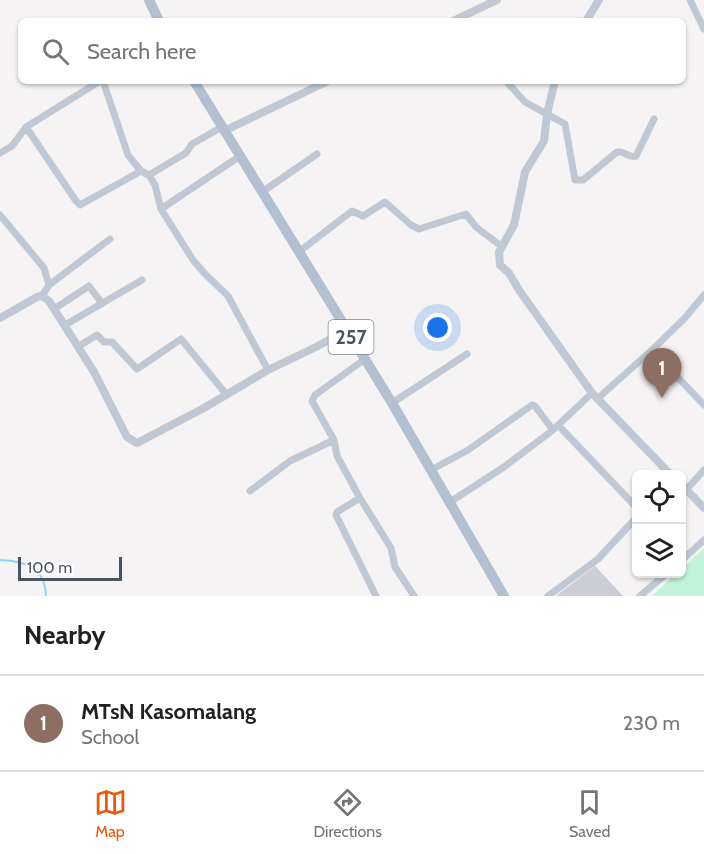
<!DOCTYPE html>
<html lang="en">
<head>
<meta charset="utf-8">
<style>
  body { margin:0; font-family:Cabin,sans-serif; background:#f6f6f6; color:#202124 }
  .controls { position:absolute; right:18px; bottom:18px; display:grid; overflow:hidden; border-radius:9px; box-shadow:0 2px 4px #0004 }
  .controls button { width:54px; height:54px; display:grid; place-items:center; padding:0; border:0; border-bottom:2px solid #e0e0e0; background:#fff; color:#202124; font:30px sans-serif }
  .scale { position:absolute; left:18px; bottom:15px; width:104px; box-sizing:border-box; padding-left:6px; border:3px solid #495462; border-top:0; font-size:16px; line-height:21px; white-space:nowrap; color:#495462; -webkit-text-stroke:4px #fff; paint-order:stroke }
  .you { position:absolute; left:438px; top:328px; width:21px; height:21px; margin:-15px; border:4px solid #fff; border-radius:50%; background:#1a73e8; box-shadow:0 0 0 9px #1a73e833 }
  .badge { display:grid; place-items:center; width:39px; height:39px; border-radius:50%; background:#ea580c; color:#fff; font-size:20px; font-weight:700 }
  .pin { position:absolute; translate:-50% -50px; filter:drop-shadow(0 2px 3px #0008) }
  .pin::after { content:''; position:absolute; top:32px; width:21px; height:18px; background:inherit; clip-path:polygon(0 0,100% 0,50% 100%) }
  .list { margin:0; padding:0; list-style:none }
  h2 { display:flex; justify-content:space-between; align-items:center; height:78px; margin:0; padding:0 24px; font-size:26px }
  h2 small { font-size:20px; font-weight:400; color:#757577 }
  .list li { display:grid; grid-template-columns:39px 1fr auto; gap:18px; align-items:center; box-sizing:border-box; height:96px; padding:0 24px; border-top:2px solid #e0e0e0 }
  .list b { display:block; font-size:22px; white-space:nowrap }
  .list p { margin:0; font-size:20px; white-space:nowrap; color:#757577 }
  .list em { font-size:20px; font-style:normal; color:#757577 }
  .icon { flex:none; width:33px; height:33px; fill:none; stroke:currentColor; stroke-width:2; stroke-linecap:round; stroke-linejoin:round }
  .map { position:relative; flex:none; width:704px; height:596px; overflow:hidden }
  .search { position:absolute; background:#fff; box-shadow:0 2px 4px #0004; left:18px; right:18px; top:18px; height:66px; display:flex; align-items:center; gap:15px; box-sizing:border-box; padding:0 21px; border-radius:9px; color:#757577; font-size:22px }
  .sheet { height:174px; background:#fff }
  nav { display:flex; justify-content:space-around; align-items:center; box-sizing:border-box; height:84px; border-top:2px solid #e0e0e0; background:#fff; font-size:16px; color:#757577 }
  nav a { display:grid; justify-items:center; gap:3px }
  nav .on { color:#ea580c }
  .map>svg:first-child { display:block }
  .green { fill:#c1f3d8 }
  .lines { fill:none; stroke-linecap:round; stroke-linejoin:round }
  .stream { stroke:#8cd6f2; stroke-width:2 }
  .building { fill:#cdced5 }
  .minor { stroke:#c0c9d3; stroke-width:7 }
  .tertiary { stroke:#c0c9d3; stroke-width:8 }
  .primary { stroke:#b2c0d2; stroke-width:10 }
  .labels { text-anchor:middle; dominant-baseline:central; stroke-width:6; stroke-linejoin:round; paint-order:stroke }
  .shield { fill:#fff; stroke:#808791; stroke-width:1.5 }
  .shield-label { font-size:20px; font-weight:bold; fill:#495462 }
</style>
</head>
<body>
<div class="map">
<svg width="704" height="596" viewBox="0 0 704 596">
  <rect width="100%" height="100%" fill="#f5f3f3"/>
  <path class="green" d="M704,548V596H652L676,574H682V569Z"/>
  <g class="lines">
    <path class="stream" d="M0,560C25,561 45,567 46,596"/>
  </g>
  <path class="building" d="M595,566L623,596H556Z"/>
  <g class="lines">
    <path class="minor" d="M690,0L704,29
      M103,81L128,155L141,171L149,175L155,185L161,209L193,260L205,274L228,296L268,370
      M506,81L525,102L565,124L575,180H583L617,152C624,150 629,159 636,156L654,119
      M26,127L76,201L80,205L141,171
      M0,153L12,146L26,127L100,81
      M149,175L186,153L192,144L222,127
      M262,192L317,154
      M161,209L240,156
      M0,215L44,268L49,285L42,296
      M300,251L352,211L363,216L385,202L411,225L419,229L466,214L476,227L501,246
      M49,285L110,239
      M54,309L89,286L101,302
      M65,325L142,280
      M79,346L97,335L104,342H112L137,369L181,339L226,394
      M652,350L704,405
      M365,359L315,395L312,401L334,440L337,456L360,498L391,548L395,567L414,596
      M597,399L652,350L684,319L704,295
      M392,403L467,354
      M558,425L636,507
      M431,470L468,450L532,405L535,406L553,430
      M686,490L704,470
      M250,491L290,461L334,440
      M360,498L337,512L336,515L376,596
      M450,502L504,467L553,430L592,393
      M682,560L704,540
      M548,596L598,559L636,518
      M640,596L666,574"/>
    <path class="tertiary" d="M453,21L497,0
      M586,21L599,0
      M555,81L547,114L544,141L525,172L514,225L499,252L500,265L509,273L519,290L592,393L671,475
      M224,131L328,81
      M0,318L37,297L42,296L49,301L94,372L127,437L137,443L204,408L268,370L316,347L347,330
      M682,485L704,508"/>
    <path class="primary" d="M149,0L159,21
      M194,81L392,403L504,596"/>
  </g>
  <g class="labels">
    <rect class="shield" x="328.5" y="320" width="45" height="34" rx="4.5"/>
    <g class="shield-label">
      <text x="351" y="337">257</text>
    </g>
  </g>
</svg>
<div class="controls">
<button><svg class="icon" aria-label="locate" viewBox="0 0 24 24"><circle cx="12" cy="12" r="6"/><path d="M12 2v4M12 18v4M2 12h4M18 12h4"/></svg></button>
<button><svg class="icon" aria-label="layers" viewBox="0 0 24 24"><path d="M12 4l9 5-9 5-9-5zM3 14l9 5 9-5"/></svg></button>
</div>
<div class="scale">100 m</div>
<div class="you"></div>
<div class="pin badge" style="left:662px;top:398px;background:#8d6e63">1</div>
<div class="search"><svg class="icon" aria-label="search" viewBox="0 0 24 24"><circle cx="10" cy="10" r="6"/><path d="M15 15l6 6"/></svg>Search here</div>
</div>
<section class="sheet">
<h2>Nearby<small></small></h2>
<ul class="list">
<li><span class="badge" style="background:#8d6e63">1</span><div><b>MTsN Kasomalang</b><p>School</p></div><em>230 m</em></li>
</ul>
</section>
<nav>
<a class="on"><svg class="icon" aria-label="map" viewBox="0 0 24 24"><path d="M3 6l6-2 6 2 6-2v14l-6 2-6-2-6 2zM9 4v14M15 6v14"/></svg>Map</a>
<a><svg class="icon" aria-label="directions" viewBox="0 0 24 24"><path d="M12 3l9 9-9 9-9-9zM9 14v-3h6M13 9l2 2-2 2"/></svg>Directions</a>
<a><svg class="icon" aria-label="saved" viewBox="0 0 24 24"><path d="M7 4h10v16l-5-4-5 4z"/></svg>Saved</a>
</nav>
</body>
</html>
